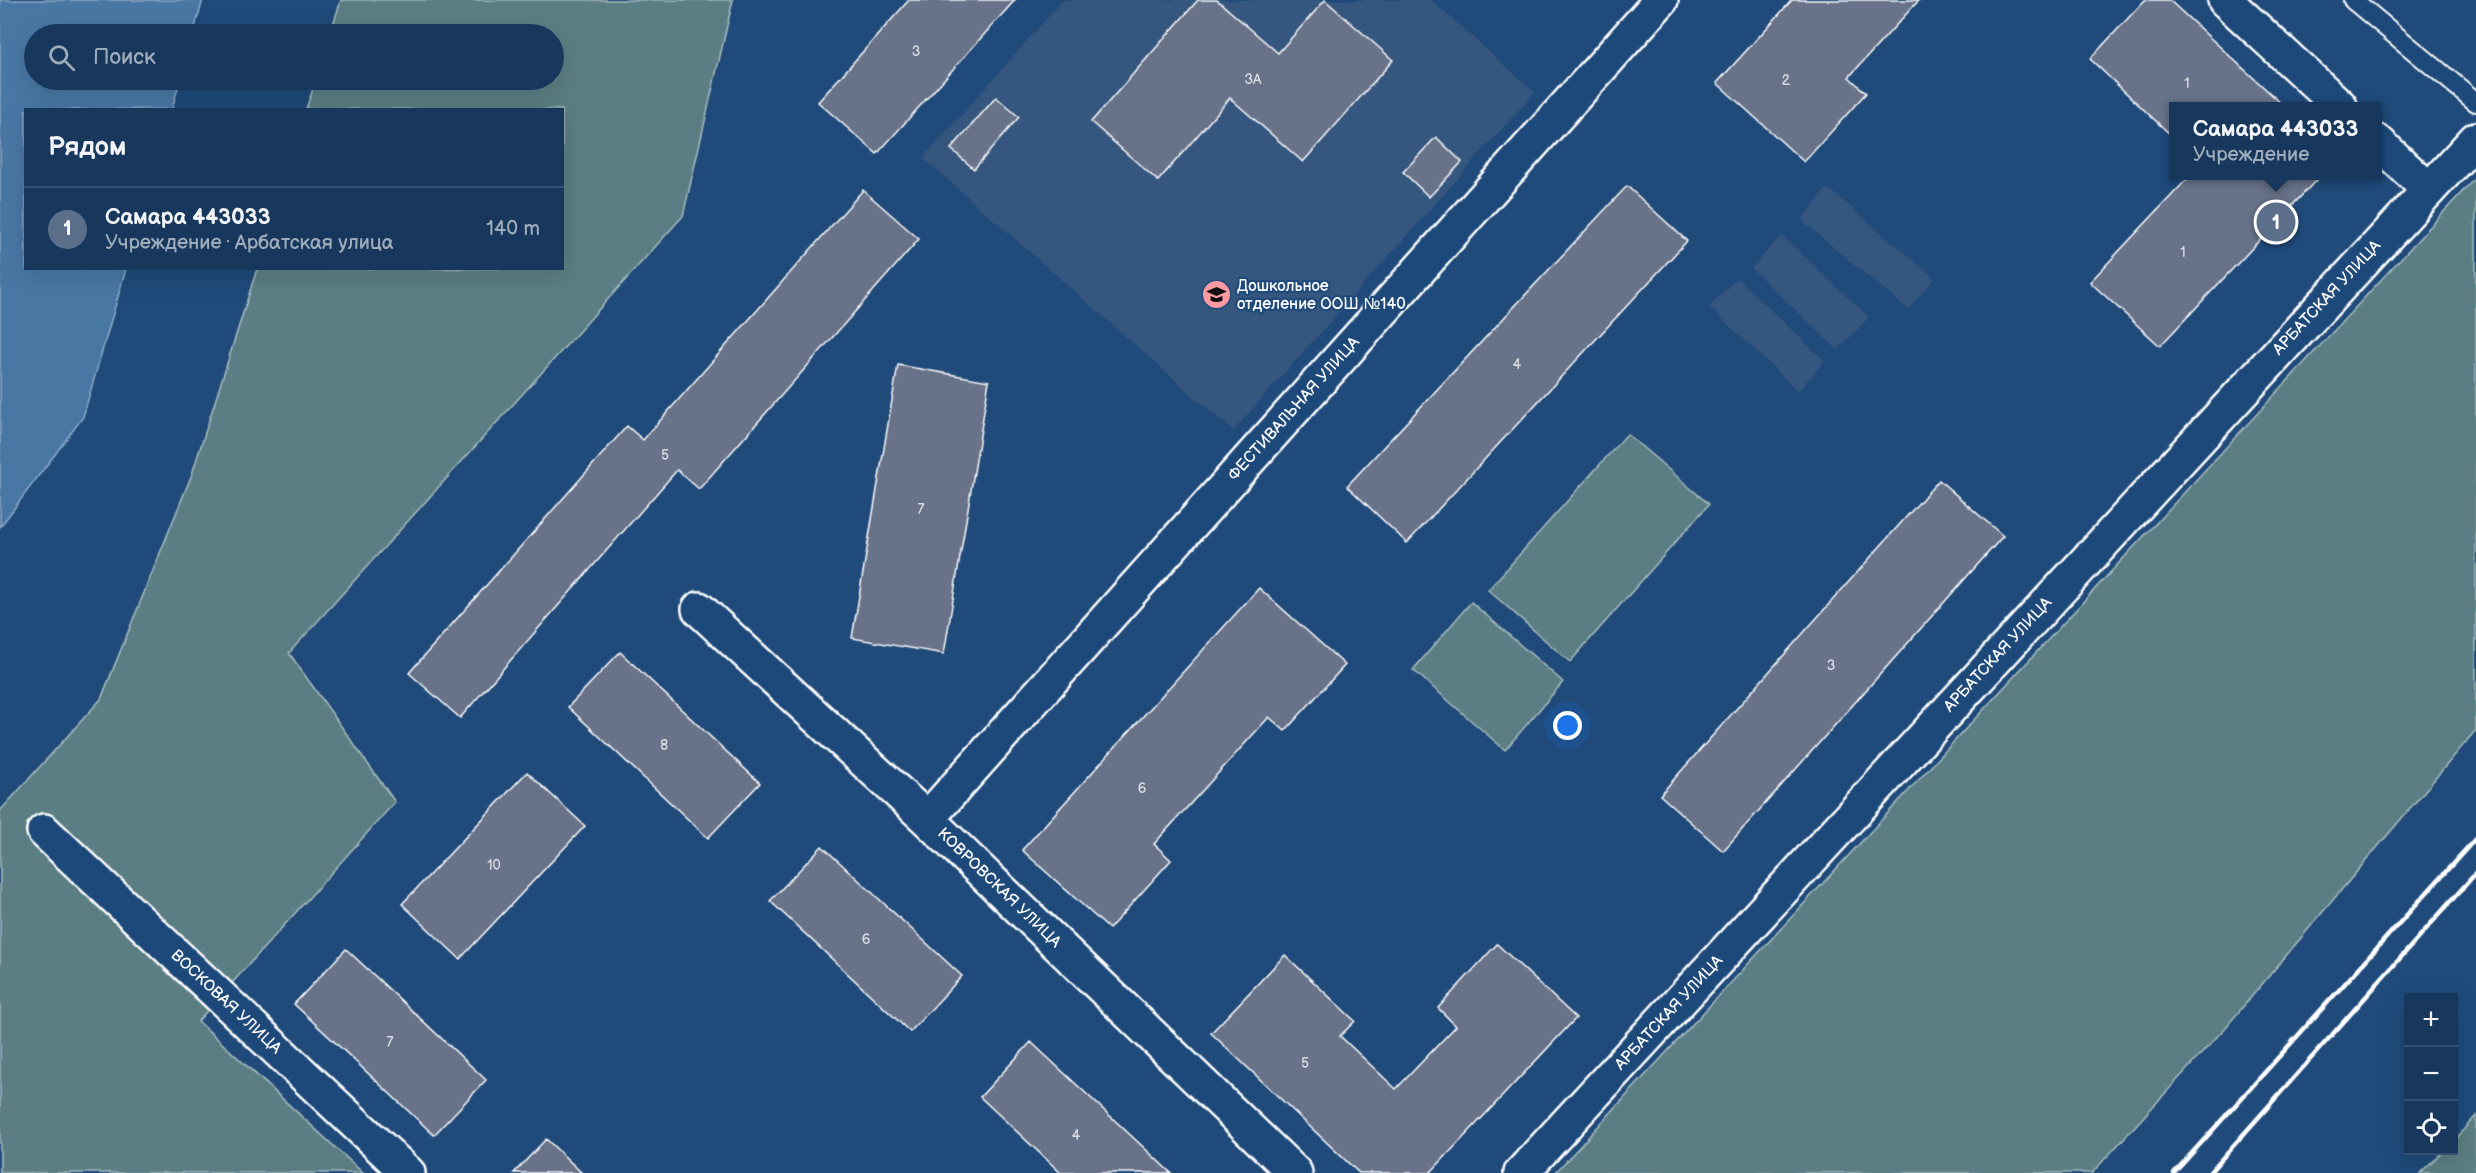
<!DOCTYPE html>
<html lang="ru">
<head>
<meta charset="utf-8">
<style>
  body { margin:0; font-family:"Balsamiq Sans",sans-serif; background:#244365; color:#f1f3f6 }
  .controls { position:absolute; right:18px; bottom:18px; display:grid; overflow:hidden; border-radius:0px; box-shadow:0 6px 24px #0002 }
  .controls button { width:54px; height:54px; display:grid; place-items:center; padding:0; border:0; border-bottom:2px solid #365272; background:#17385c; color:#f1f3f6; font:30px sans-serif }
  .you { position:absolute; left:1568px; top:726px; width:21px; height:21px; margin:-15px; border:4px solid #fff; border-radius:50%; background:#1a73e8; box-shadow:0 0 0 9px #1a73e833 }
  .badge { display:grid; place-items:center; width:39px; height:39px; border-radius:50%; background:#ff9aa2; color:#fff; font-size:20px; font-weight:700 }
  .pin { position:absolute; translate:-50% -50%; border:3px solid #fff; box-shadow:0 2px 6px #0006 }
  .popup { position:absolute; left:2169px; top:102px; width:213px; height:78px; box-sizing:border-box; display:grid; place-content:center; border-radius:0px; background:#17385c; filter:drop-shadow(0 2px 4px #0005); font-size:20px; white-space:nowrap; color:#9eacbb }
  .popup b { font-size:22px; color:#f1f3f6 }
  .popup::after { content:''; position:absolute; left:50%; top:100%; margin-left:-12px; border:12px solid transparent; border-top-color:#17385c }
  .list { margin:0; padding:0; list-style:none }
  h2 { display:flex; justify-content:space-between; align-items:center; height:78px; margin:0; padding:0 24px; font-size:26px }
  h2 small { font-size:20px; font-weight:400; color:#9eacbb }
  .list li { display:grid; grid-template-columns:39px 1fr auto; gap:18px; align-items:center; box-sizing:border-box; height:84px; padding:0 24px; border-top:2px solid #365272 }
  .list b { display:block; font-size:22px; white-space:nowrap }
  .list p { margin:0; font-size:20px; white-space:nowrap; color:#9eacbb }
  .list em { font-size:20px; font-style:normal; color:#9eacbb }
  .icon { flex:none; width:33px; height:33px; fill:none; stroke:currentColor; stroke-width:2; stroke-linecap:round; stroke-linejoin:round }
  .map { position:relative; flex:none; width:2476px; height:1173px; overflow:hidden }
  .search { position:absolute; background:#17385c; box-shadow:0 6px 24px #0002; left:24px; top:24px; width:540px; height:66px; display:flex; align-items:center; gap:15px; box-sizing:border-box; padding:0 21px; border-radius:33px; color:#9eacbb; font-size:22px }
  .panel { position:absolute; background:#17385c; box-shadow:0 6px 24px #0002; left:24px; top:108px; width:540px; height:162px; border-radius:0px }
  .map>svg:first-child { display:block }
  .built { fill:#35567e }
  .green { fill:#5a7e83; stroke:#acbec1; stroke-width:1.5 }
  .water { fill:#4877a4; stroke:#91adc8; stroke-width:1.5 }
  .building { fill:#687288; stroke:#fff; stroke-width:1.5 }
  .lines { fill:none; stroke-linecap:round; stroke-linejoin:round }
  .service-casing { stroke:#fff; stroke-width:22 }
  .minor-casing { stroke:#fff; stroke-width:38 }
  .service { stroke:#1f4a7a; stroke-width:18 }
  .minor { stroke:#1f4a7a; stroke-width:33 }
  .rail { stroke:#fff; stroke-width:4.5 }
  .labels { text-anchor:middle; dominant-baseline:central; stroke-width:4.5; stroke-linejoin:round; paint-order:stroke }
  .number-label { font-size:14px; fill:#d9dce1 }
  .poi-label { font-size:16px; fill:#fff; stroke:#1f4a7a; text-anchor:start }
  .street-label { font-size:16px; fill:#fff; stroke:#1f4a7a }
</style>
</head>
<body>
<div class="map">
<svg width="2476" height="1173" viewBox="0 0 2476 1173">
  <rect width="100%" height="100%" fill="#1f4a7a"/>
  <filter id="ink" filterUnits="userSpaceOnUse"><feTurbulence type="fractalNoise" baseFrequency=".0167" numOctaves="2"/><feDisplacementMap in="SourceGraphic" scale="12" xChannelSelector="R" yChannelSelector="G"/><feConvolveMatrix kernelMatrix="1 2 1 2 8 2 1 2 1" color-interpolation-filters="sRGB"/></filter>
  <g filter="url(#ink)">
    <path class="built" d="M1063,0H1431L1535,92L1233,431L923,158Z
      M1828,188L1935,278L1908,310L1801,220Z
      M1782,235L1869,317L1838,350L1751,268Z
      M1737,278L1825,361L1798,391L1709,307Z"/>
    <path class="green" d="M341,0H733L683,216L289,653L395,802L198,1021L363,1173H0V811L101,699L192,474L257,269L562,268V110L306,109L316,80H554V34H330Z
      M2476,177V730L2226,1027L2092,1173H1555Z
      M1627,434L1709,504L1570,662L1488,590Z
      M1471,602L1563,682L1505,750L1413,670Z
      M2476,1116V1173H2420L2443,1151L2454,1150V1140Z"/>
    <path class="water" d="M0,0H203L193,34H34V80H180L172,109L26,110V268L126,269L83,417L0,527Z"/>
    <path class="building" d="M909,0H1015L877,154L818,102Z
      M1198,0H1217L1278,53L1325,0L1393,60L1303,162L1230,98L1158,181L1091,122Z
      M1792,0H1919L1849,77L1866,93L1804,162L1717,83Z
      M2145,0H2169L2284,106H2174V138L2090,59Z
      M996,97L1019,117L974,169L951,149Z
      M1436,137L1462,162L1429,197L1403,172Z
      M2190,176H2320L2160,346L2090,282Z
      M1627,186L1687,241L1407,543L1347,486Z
      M863,190L919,239L699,489L677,470L460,718L409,673L627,426L643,440Z
      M898,365L989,381L944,654L852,638Z
      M1939,480L2003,536L1723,851L1660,795Z
      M1259,588L1345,665L1285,731L1269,717L1154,844L1171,860L1109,929L1022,850Z
      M620,652L760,783L708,838L568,707Z
      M527,772L585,826L460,959L402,904Z
      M822,846L962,976L910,1032L770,901Z
      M1497,944L1576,1018L1430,1173H1359L1211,1033L1285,955L1355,1021L1340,1036L1396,1089L1456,1026L1438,1008Z
      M346,949L486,1080L434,1135L294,1004Z
      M1031,1042L1171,1173H1061L980,1097Z
      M546,1139L582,1173H514Z"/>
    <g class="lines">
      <defs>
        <path id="service" d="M2353,0L2476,102"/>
        <path id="minor" d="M2225,0L2340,106
          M2378,142L2428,189
          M699,609L927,819L1295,1173
          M927,819L1661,0
          M44,831L408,1173
          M1521,1173L2476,139"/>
      </defs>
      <use href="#service" class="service-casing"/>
      <use href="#minor" class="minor-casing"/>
      <use href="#service" class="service"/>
      <use href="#minor" class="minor"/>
      <path class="rail" d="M2174,1173L2476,838
        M2209,1173L2476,873"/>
    </g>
  </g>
  <defs>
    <symbol id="school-disc" viewBox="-11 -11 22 22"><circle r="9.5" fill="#ff9aa2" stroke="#1f4a7a"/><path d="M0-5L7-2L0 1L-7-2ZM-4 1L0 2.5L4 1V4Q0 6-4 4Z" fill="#111"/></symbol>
  </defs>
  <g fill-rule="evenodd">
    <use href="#school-disc" x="1200" y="278" width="33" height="33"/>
  </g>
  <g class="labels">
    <g class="number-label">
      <text x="916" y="51">3</text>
      <text x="1253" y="79">3А</text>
      <text x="1786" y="80">2</text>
      <text x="2187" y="83">1</text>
      <text x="2183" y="252">1</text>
      <text x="1517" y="364">4</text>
      <text x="665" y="455">5</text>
      <text x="921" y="509">7</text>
      <text x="1831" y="665">3</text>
      <text x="664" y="745">8</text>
      <text x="1142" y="788">6</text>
      <text x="494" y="865">10</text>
      <text x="866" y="939">6</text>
      <text x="390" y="1042">7</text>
      <text x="1305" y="1063">5</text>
      <text x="1076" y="1135">4</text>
    </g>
    <g class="poi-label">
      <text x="1237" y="286">Дошкольное<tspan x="1237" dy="18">отделение ООШ №140</tspan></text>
    </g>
    <g class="street-label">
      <text transform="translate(2327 298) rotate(-47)">АРБАТСКАЯ УЛИЦА</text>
      <text transform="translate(1294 409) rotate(-48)">ФЕСТИВАЛЬНАЯ УЛИЦА</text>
      <text transform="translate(1998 655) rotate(-47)">АРБАТСКАЯ УЛИЦА</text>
      <text transform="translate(999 888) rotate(44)">КОВРОВСКАЯ УЛИЦА</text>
      <text transform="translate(226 1002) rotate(43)">ВОСКОВАЯ УЛИЦА</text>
      <text transform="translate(1669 1013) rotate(-47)">АРБАТСКАЯ УЛИЦА</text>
    </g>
  </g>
</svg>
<div class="controls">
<button>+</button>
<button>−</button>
<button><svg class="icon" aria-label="locate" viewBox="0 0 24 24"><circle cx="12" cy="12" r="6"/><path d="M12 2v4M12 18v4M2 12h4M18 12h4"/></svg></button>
</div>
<div class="you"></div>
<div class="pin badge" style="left:2276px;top:222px;background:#5c6f8a">1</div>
<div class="popup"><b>Самара 443033</b>Учреждение</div>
<div class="search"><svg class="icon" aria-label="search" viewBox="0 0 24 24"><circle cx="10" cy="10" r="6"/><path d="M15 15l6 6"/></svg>Поиск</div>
<section class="panel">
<h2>Рядом<small></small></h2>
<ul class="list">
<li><span class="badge" style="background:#5c6f8a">1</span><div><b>Самара 443033</b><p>Учреждение · Арбатская улица</p></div><em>140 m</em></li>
</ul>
</section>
</div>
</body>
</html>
